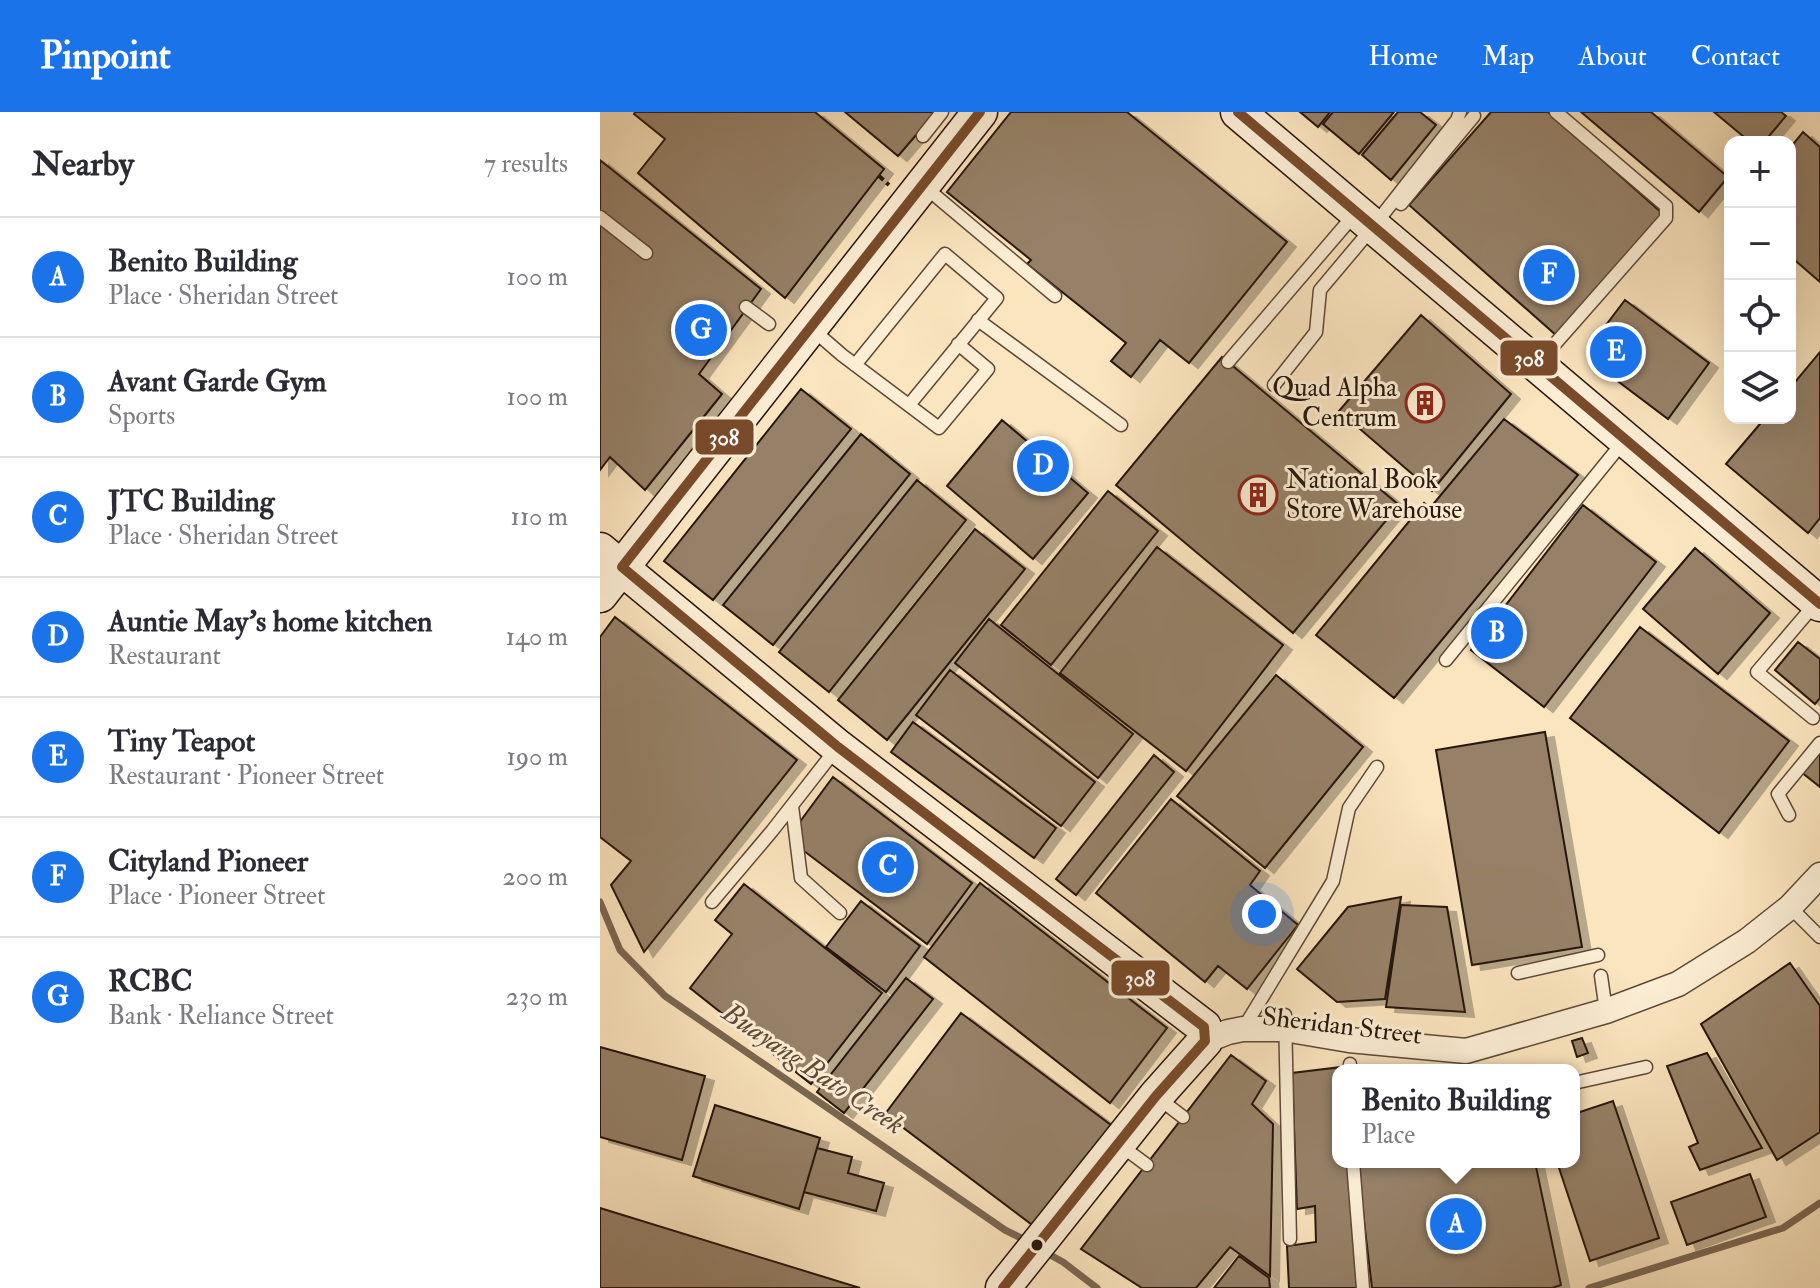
<!DOCTYPE html>
<html lang="en">
<head>
<meta charset="utf-8">
<style>
  body { margin:0; font-family:"IM FELL Double Pica",serif; background:#f2f2f3; color:#2b2b33 }
  .controls { position:absolute; right:24px; top:24px; display:grid; overflow:hidden; border-radius:16px; box-shadow:0 8px 32px #0002 }
  .controls button { width:72px; height:72px; display:grid; place-items:center; padding:0; border:0; border-bottom:2px solid #e1e1e2; background:#fff; color:#2b2b33; font:40px sans-serif }
  .you { position:absolute; left:662px; top:802px; width:28px; height:28px; margin:-20px; border:6px solid #fff; border-radius:50%; background:#1a73e8; box-shadow:0 0 0 12px #1a73e833 }
  .badge { display:grid; place-items:center; width:52px; height:52px; border-radius:50%; background:#1a73e8; color:#fff; font-size:26px; font-weight:700 }
  .pin { position:absolute; translate:-50% -50%; border:4px solid #fff; box-shadow:0 2px 8px #0006 }
  .popup { position:absolute; left:732px; top:952px; width:248px; height:104px; box-sizing:border-box; display:grid; place-content:center; border-radius:16px; background:#fff; filter:drop-shadow(0 2px 6px #0005); font-size:26px; white-space:nowrap; color:#7c7c81 }
  .popup b { font-size:30px; color:#2b2b33 }
  .popup::after { content:''; position:absolute; left:50%; top:100%; margin-left:-16px; border:16px solid transparent; border-top-color:#fff }
  .list { margin:0; padding:0; list-style:none }
  h2 { display:flex; justify-content:space-between; align-items:center; height:104px; margin:0; padding:0 32px; font-size:34px }
  h2 small { font-size:26px; font-weight:400; color:#7c7c81 }
  .list li { display:grid; grid-template-columns:52px 1fr auto; gap:24px; align-items:center; box-sizing:border-box; height:120px; padding:0 32px; border-top:2px solid #e1e1e2 }
  .list b { display:block; font-size:30px; white-space:nowrap }
  .list p { margin:0; font-size:26px; white-space:nowrap; color:#7c7c81 }
  .list em { font-size:26px; font-style:normal; color:#7c7c81 }
  .icon { flex:none; width:44px; height:44px; fill:none; stroke:currentColor; stroke-width:2; stroke-linecap:round; stroke-linejoin:round }
  .map { position:relative; flex:none; width:1220px; height:1176px; overflow:hidden }
  header { display:flex; align-items:center; gap:48px; box-sizing:border-box; height:112px; padding:0 40px; background:#1a73e8; color:#fff }
  header strong { font-size:38px }
  nav { display:flex; gap:44px; margin-inline-start:auto; font-size:28px }
  main { display:flex }
  aside { flex:1; background:#fff }
  .map>svg:first-child { display:block }
  .lines { fill:none; stroke-linecap:round; stroke-linejoin:round }
  .stream { stroke:#7b6752; stroke-width:7 }
  .building { fill:#968168; stroke:#28150b; stroke-width:2; filter:url(#shadow) }
  .lane-casing { stroke:#5d4938; stroke-width:15 }
  .street-casing { stroke:#5d4938; stroke-width:27 }
  .secondary-casing { stroke:#28150b; stroke-width:37 }
  .path { stroke:#28150b; stroke-width:4; stroke-dasharray:6 4; stroke-linecap:butt }
  .lane { stroke:#fceed5; stroke-width:12 }
  .street { stroke:#fceed5; stroke-width:24 }
  .secondary { stroke:#fceed5; stroke-width:34 }
  .bus-1-casing { stroke:#fceed5; stroke-width:16 }
  .bus-1 { stroke:#7a4b2a; stroke-width:10 }
  .bus-dot { fill:#28150b; stroke:#fceed5; stroke-width:3 }
  .labels { text-anchor:middle; dominant-baseline:central; stroke-width:6; stroke-linejoin:round; paint-order:stroke }
  .poi-label { font-size:26px; fill:#28150b; stroke:#fceed5; text-anchor:end }
  .street-label { font-size:26px; fill:#28150b; stroke:#fceed5 }
  .water-label { font-size:28px; font-style:italic; fill:#604c3a; stroke:#fceed5 }
  .line-badge { stroke:#fceed5; stroke-width:3 }
  .badge-label { font-size:22px; text-anchor:middle; font-weight:bold; fill:#fff }
</style>
</head>
<body>
<header>
<strong>Pinpoint</strong>
<nav><a>Home</a><a>Map</a><a>About</a><a>Contact</a></nav>
</header>
<main>
<aside>
<h2>Nearby<small>7 results</small></h2>
<ul class="list">
<li><span class="badge">A</span><div><b>Benito Building</b><p>Place · Sheridan Street</p></div><em>100 m</em></li>
<li><span class="badge">B</span><div><b>Avant Garde Gym</b><p>Sports</p></div><em>100 m</em></li>
<li><span class="badge">C</span><div><b>JTC Building</b><p>Place · Sheridan Street</p></div><em>110 m</em></li>
<li><span class="badge">D</span><div><b>Auntie May's home kitchen</b><p>Restaurant</p></div><em>140 m</em></li>
<li><span class="badge">E</span><div><b>Tiny Teapot</b><p>Restaurant · Pioneer Street</p></div><em>190 m</em></li>
<li><span class="badge">F</span><div><b>Cityland Pioneer</b><p>Place · Pioneer Street</p></div><em>200 m</em></li>
<li><span class="badge">G</span><div><b>RCBC</b><p>Bank · Reliance Street</p></div><em>230 m</em></li>
</ul>
</aside>
<div class="map">
<svg width="1220" height="1176" viewBox="0 0 1220 1176">
  <defs>
    <filter id="shadow"><feDropShadow dx="9" dy="5" stdDeviation="0" flood-color="#0004"/></filter>
  </defs>
  <rect width="100%" height="100%" fill="#fbe5be"/>
  <filter id="stains"><feTurbulence type="fractalNoise" baseFrequency=".0025" numOctaves="4"/><feColorMatrix values="0 0 0 0 .2 0 0 0 0 .09 0 0 0 0 .02 0 0 0 .5 -.17"/></filter>
  <radialGradient id="worn" r=".72"><stop offset=".6" stop-color="#630" stop-opacity="0"/><stop offset="1" stop-color="#630" stop-opacity=".3"/></radialGradient>
  <g class="lines">
    <path class="stream" d="M0,790L20,838L65,884L405,1118L427,1129
      M443,1139L463,1150L497,1176
      M989,1176L1183,1116L1220,1091"/>
  </g>
  <path class="building" d="M35,0H215L284,57L185,186L38,61L65,27L34,2Z
    M245,0H336L298,44Z
    M411,0H527L687,130L589,251L560,228L531,265L511,249L526,231L427,152L431,148L347,80Z
    M700,0H730L718,15Z
    M733,0H794L759,42L723,12Z
    M798,0H820L836,13L791,68L762,43Z
    M891,0H948L1063,102L957,224L809,93Z
    M981,0H1051L1128,65L1099,100Z
    M1114,0H1181L1186,4L1164,30H1150Z
    M1203,20L1220,35V170L1190,144V36Z
    M0,48L161,177L99,262L122,282L45,378L10,345L0,358Z
    M1025,188L1109,251L1068,307L1011,264L1022,250L994,229Z
    M821,203L911,282L832,379L739,299Z
    M1220,240V406L1208,421L1126,352L1165,306H1190V276Z
    M622,245L799,393L693,521L516,373Z
    M201,277L251,317L113,488L64,449Z
    M904,307L978,363L794,586L716,523L824,391L830,396Z
    M402,308L488,381L433,447L347,374Z
    M261,322L310,362L173,533L123,493Z
    M317,368L366,408L229,580L179,540Z
    M508,379L558,419L451,553L401,513Z
    M983,393L1056,450L944,595L871,538Z
    M375,417L425,457L287,628L238,588Z
    M557,435L683,533L586,659L460,561Z
    M1095,436L1170,501L1118,562L1043,497Z
    M15,505L197,648L44,840L11,773L31,749L0,725V525Z
    M389,507L533,622L498,666L355,551Z
    M1040,515L1189,629L1119,721L970,606Z
    M1198,530L1220,547V586L1215,592L1175,558Z
    M350,558L495,670L461,714L316,603Z
    M676,563L763,635L665,756L577,684Z
    M313,610L456,716L434,746L291,640Z
    M945,620L982,835L872,853L836,638Z
    M1220,636V675L1200,659Z
    M554,643L574,660L476,783L456,767Z
    M233,665L372,771L327,832L204,739L199,711Z
    M571,687L660,759L650,773L698,813L647,877L618,854L605,870L496,781Z
    M380,771L567,916L510,991L324,845Z
    M144,772L282,881L211,972L90,876L132,822L115,808Z
    M801,785L785,887L737,890L697,857L748,795Z
    M261,789L320,834L286,880L226,835Z
    M801,793L847,795L865,900L786,895Z
    M1190,851L1220,894V1020L1177,1048L1101,912Z
    M306,866L333,887L244,1001L217,980Z
    M361,901L511,1013L435,1115L285,1002Z
    M982,926L988,941L977,945L972,929Z
    M0,935L105,964L82,1048L0,1025Z
    M1107,941L1162,1036L1100,1058L1089,1035L1098,1031L1067,954Z
    M631,943L666,969L652,992L673,1012L670,1164L630,1135L596,1176H542L481,1137Z
    M742,955V958H738V1050H748L757,1176H689L687,1134L716,1130L715,1094L697,1097L692,961Z
    M1013,989L1059,1126L990,1149L957,1050H974V1002Z
    M115,993L220,1026L199,1097L93,1064Z
    M217,1036L252,1045L248,1061L284,1071L276,1099L204,1080Z
    M757,1050H935L961,1173L952,1176H772Z
    M1150,1062L1166,1105L1087,1133L1071,1090Z
    M0,1096L260,1176H0Z
    M639,1144L669,1166L670,1176H614Z"/>
  <g class="lines">
    <defs>
      <path id="lane" d="M323,24L342,0
        M325,75L455,184
        M801,92L874,4
        M0,105L46,141
        M146,195L169,212
        M378,208L521,313
        M212,217L242,243L339,316L388,257L358,232
        M628,250L754,103
        M939,250L1066,106V94L956,0
        M255,253L345,142L397,186L309,293
        M674,273L716,220L720,178L773,115L857,8L860,0
        M846,548L1023,330
        M1213,606L1157,560L1215,492
        M192,694L201,766L240,801
        M1189,703L1178,682L1220,631
        M112,790L172,719L236,637
        M1190,795L1220,825
        M918,861L998,843
        M1001,864L1006,899
        M685,903L690,1127
        M643,917L733,769L749,696L777,655
        M750,958V952
        M974,971L1046,955
        M557,985L583,1005
        M520,1033L547,1053
        M753,1050L763,1176"/>
      <path id="street" d="M605,929L628,920L643,917H684L749,928L866,939L1006,899L1078,872L1147,829L1190,795L1220,763"/>
      <path id="secondary" d="M638,0L1220,492
        M0,438L238,635L604,915L605,929L556,984L403,1176
        M0,483L380,0"/>
    </defs>
    <use href="#lane" class="lane-casing"/>
    <use href="#street" class="street-casing"/>
    <use href="#secondary" class="secondary-casing"/>
    <path class="path" d="M279,64L289,73"/>
    <use href="#lane" class="lane"/>
    <use href="#street" class="street"/>
    <use href="#secondary" class="secondary"/>
    <defs>
      <path id="bus-1" d="M380,0L22,455L238,635L604,915L605,929L556,984L403,1176
        M638,0L1220,492"/>
    </defs>
    <use href="#bus-1" class="bus-1-casing"/>
    <use href="#bus-1" class="bus-1"/>
  </g>
  <defs>
    <symbol id="building-ring" viewBox="-11 -11 22 22"><circle r="9.5" fill="#fceed5" stroke="#8f2418" stroke-width="1.5"/><path d="M-4-6H4V6H1V3H-1V6H-4ZM-2.5-4.3h1.7v1.8h-1.7ZM.8-4.3h1.7v1.8H.8ZM-2.5-1h1.7V.8h-1.7ZM.8-1h1.7V.8H.8Z" fill="#8f2418"/></symbol>
  </defs>
  <g fill-rule="evenodd">
    <use href="#building-ring" x="803" y="269" width="44" height="44"/>
    <use href="#building-ring" x="636" y="361" width="44" height="44"/>
  </g>
  <circle class="bus-dot" cx="437" cy="1133" r="7"/>
  <g class="labels">
    <g class="poi-label">
      <text x="797" y="276">Quad Alpha<tspan x="797" dy="30">Centrum</tspan></text>
      <text x="686" y="368" text-anchor="start">National Book<tspan x="686" dy="30">Store Warehouse</tspan></text>
    </g>
    <g class="street-label">
      <text transform="translate(742 914) rotate(7)">Sheridan Street</text>
    </g>
    <g class="water-label">
      <text transform="translate(213 957) rotate(34)">Buayang Bato Creek</text>
    </g>
  </g>
  <g class="line-badge">
    <rect x="899" y="227" width="60" height="38" rx="8" fill="#7a4b2a"/>
    <rect x="94" y="306" width="61" height="38" rx="8" fill="#7a4b2a"/>
    <rect x="510" y="847" width="61" height="38" rx="8" fill="#7a4b2a"/>
  </g>
  <g class="badge-label">
    <text x="929" y="254">308</text>
    <text x="124" y="333">308</text>
    <text x="540" y="874">308</text>
  </g>
  <rect width="100%" height="100%" filter="url(#stains)"/>
  <rect width="100%" height="100%" fill="url(#worn)"/>
</svg>
<div class="controls">
<button>+</button>
<button>−</button>
<button><svg class="icon" aria-label="locate" viewBox="0 0 24 24"><circle cx="12" cy="12" r="6"/><path d="M12 2v4M12 18v4M2 12h4M18 12h4"/></svg></button>
<button><svg class="icon" aria-label="layers" viewBox="0 0 24 24"><path d="M12 4l9 5-9 5-9-5zM3 14l9 5 9-5"/></svg></button>
</div>
<div class="you"></div>
<div class="pin badge" style="left:856px;top:1112px">A</div>
<div class="popup"><b>Benito Building</b>Place</div>
<div class="pin badge" style="left:897px;top:521px">B</div>
<div class="pin badge" style="left:288px;top:755px">C</div>
<div class="pin badge" style="left:443px;top:354px">D</div>
<div class="pin badge" style="left:1016px;top:240px">E</div>
<div class="pin badge" style="left:949px;top:163px">F</div>
<div class="pin badge" style="left:101px;top:218px">G</div>
</div>
</main>
</body>
</html>
